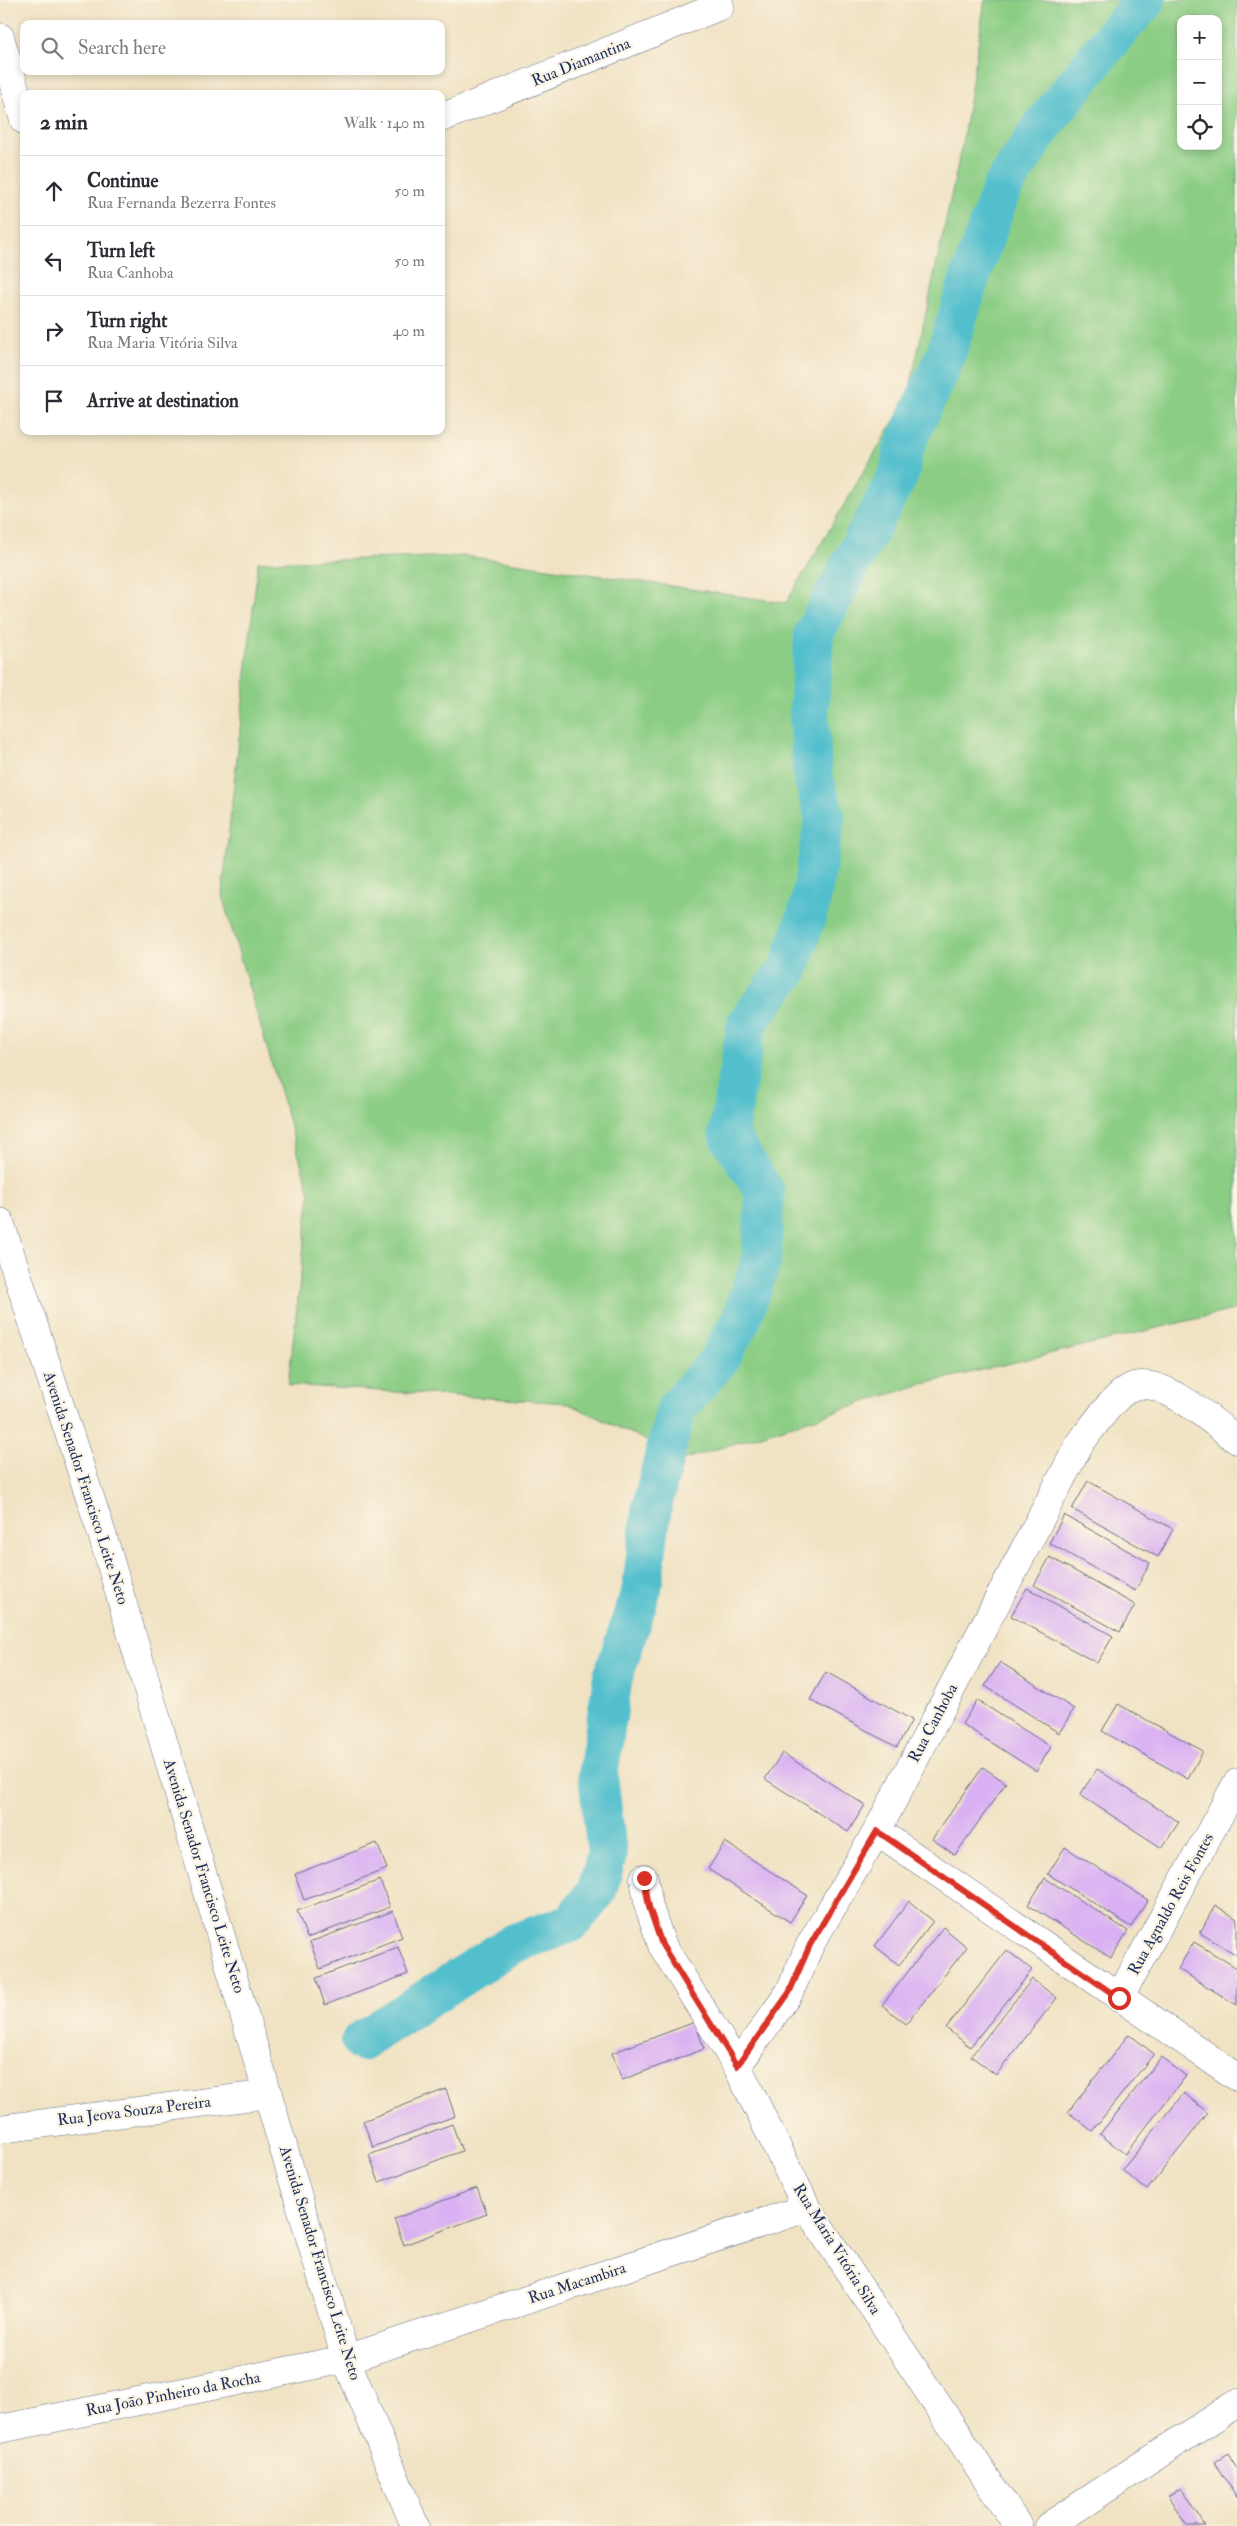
<!DOCTYPE html>
<html lang="en">
<head>
<meta charset="utf-8">
<style>
  body { margin:0; font-family:"IM FELL Double Pica",serif; background:#f7f7f7; color:#2b2b33 }
  .controls { position:absolute; right:15px; top:15px; display:grid; overflow:hidden; border-radius:10px; box-shadow:0 2px 8px #0003 }
  .controls button { width:45px; height:45px; display:grid; place-items:center; padding:0; border:0; border-bottom:1px solid #e1e1e2; background:#fff; color:#2b2b33; font:25px sans-serif }
  .stop { position:absolute; width:15px; height:15px; margin:-11px; border:4px solid #d93025; border-radius:50%; background:#fff }
  .stop.end { background:#d93025; border-color:#fff; box-shadow:0 1px 5px #0008 }
  .list { margin:0; padding:0; list-style:none }
  h2 { display:flex; justify-content:space-between; align-items:center; height:65px; margin:0; padding:0 20px; font-size:21px }
  h2 small { font-size:16px; font-weight:400; color:#7c7c81 }
  .list li { display:grid; grid-template-columns:32px 1fr auto; gap:15px; align-items:center; box-sizing:border-box; height:70px; padding:0 20px; border-top:1px solid #e1e1e2 }
  .list b { display:block; font-size:19px; white-space:nowrap }
  .list p { margin:0; font-size:16px; white-space:nowrap; color:#7c7c81 }
  .list em { font-size:16px; font-style:normal; color:#7c7c81 }
  .icon { flex:none; width:28px; height:28px; fill:none; stroke:currentColor; stroke-width:2; stroke-linecap:round; stroke-linejoin:round }
  .map { position:relative; flex:none; width:1237px; height:2526px; overflow:hidden }
  .search { position:absolute; background:#fff; box-shadow:0 2px 8px #0003; left:20px; top:20px; width:425px; height:55px; display:flex; align-items:center; gap:12px; box-sizing:border-box; padding:0 18px; border-radius:10px; color:#7c7c81; font-size:19px }
  .panel { position:absolute; background:#fff; box-shadow:0 2px 8px #0003; left:20px; top:90px; width:425px; height:345px; border-radius:10px }
  .map>svg:first-child { display:block }
  .green { fill:#8bcd84; stroke:#537e71; fill-rule:evenodd }
  .lines { fill:none; stroke-linecap:round; stroke-linejoin:round }
  .canal { stroke:#53bfcd; stroke-width:40 }
  .building { fill:#d9b0f3 }
  .street-casing { stroke:#666e81; stroke-width:29 }
  .street { stroke:#fff; stroke-width:28 }
  .route { stroke:#d93025; stroke-width:6 }
  .labels { text-anchor:middle; dominant-baseline:central; stroke-width:4.5; stroke-linejoin:round; paint-order:stroke }
  .street-label { font-size:16px; fill:#1b2f5e; stroke:#fcf5e5 }
</style>
</head>
<body>
<div class="map">
<svg width="1237" height="2526" viewBox="0 0 1237 2526">
  <rect width="100%" height="100%" fill="#fcf5e5"/>
  <filter id="ink" filterUnits="userSpaceOnUse"><feTurbulence type="fractalNoise" baseFrequency=".02" numOctaves="2"/><feDisplacementMap in="SourceGraphic" scale="10" xChannelSelector="R" yChannelSelector="G"/><feConvolveMatrix kernelMatrix="1 2 1 2 8 2 1 2 1" color-interpolation-filters="sRGB"/></filter>
  <filter id="wash" filterUnits="userSpaceOnUse"><feTurbulence type="fractalNoise" baseFrequency=".0096" numOctaves="4" result="noise"/><feDisplacementMap in="SourceGraphic" scale="20" xChannelSelector="R" yChannelSelector="G"/><feGaussianBlur stdDeviation="1.12" result="paint"/><feColorMatrix in="noise" values="0 0 0 0 0 0 0 0 0 0 0 0 0 0 0 0 0 1.4 0 .05"/><feComposite in="paint" operator="in"/></filter>
  <g filter="url(#wash)">
    <rect width="100%" height="100%" fill="#f0e2c3"/>
    <path class="green" d="M985,0H1237V1309L919,1385L685,1459L567,1403L288,1385L310,1193L222,896L258,562L466,556L786,603L908,397L962,145ZM1181,19H1218V146H1181Z"/>
    <g class="lines">
      <path class="canal" d="M361,2041L512,1944L571,1923L597,1891L607,1854L598,1775L613,1677L642,1588L652,1506L676,1409L718,1361L741,1320L761,1262L765,1192L728,1134L747,1023L789,969L810,905L825,817L812,773L809,711L814,633L899,474L903,450L946,354L969,280L1002,188L1044,124L1117,32L1146,0"/>
    </g>
    <g id="blocks">
      <path class="building" d="M1088,1481L1173,1529L1158,1557L1072,1509Z
        M1064,1515L1150,1563L1135,1591L1049,1543Z
        M1050,1557L1135,1605L1120,1632L1034,1585Z
        M1027,1588L1113,1636L1097,1663L1011,1616Z
        M1000,1662L1074,1709L1059,1733L985,1686Z
        M826,1672L912,1720L897,1747L810,1700Z
        M977,1700L1051,1747L1036,1771L962,1724Z
        M1118,1704L1203,1751L1188,1779L1102,1731Z
        M782,1753L865,1805L848,1832L765,1779Z
        M983,1767L1006,1783L955,1855L932,1839Z
        M1097,1769L1179,1822L1162,1848L1080,1795Z
        M725,1842L807,1895L790,1922L708,1869Z
        M377,1843L387,1869L304,1900L295,1874Z
        M1065,1847L1148,1900L1131,1927L1048,1874Z
        M1045,1878L1128,1931L1111,1958L1028,1905Z
        M380,1880L390,1907L307,1938L297,1911Z
        M909,1901L933,1921L899,1965L875,1946Z
        M1215,1905L1237,1919V1955L1200,1933Z
        M393,1911L402,1937L320,1969L310,1942Z
        M943,1927L967,1947L906,2024L882,2005Z
        M1194,1942L1237,1968V2005L1178,1969Z
        M398,1947L408,1974L325,2005L316,1978Z
        M1007,1950L1032,1970L970,2047L946,2028Z
        M1032,1979L1057,1998L996,2075L971,2056Z
        M695,2022L704,2049L622,2080L612,2053Z
        M1129,2034L1154,2054L1092,2131L1068,2112Z
        M1161,2057L1186,2076L1125,2154L1100,2134Z
        M446,2089L455,2116L373,2147L363,2121Z
        M1184,2093L1208,2113L1147,2190L1122,2170Z
        M452,2124L462,2151L379,2182L369,2155Z
        M477,2188L487,2214L404,2245L394,2219Z
        M1228,2454L1237,2469V2497L1215,2462Z
        M1181,2488L1205,2526H1187L1168,2496Z"/>
    </g>
  </g>
  <g filter="url(#ink)">
    <use href="#blocks" fill-opacity="0" stroke="#666e81" stroke-width="1"/>
    <g class="lines">
      <defs>
        <path id="street" d="M0,37L24,120
          M441,118L720,6L718,0
          M0,1222L102,1534L346,2359L415,2526
          M877,1831L1237,2077
          M644,1878L649,1907L662,1945L737,2066L807,2208L1018,2526
          M1119,1998L1237,1783
          M737,2066L789,1993L810,1945L877,1831L1079,1445C1091,1429 1116,1392 1134,1386C1164,1377 1214,1423 1237,1440
          M0,2129L269,2094
          M0,2429L346,2359L807,2208
          M1049,2526L1237,2403"/>
      </defs>
      <use href="#street" class="street-casing"/>
      <use href="#street" class="street"/>
    </g>
  </g>
  <g class="lines" filter="url(#ink)">
    <path class="route" d="M644,1878L649,1907L662,1945L737,2066L789,1993L810,1945L877,1831L1119,1998"/>
  </g>
  <g class="labels">
    <g class="street-label">
      <text transform="translate(581 62) rotate(-22)">Rua Diamantina</text>
      <text transform="translate(86 1488) rotate(72)">Avenida Senador Francisco Leite Neto</text>
      <text transform="translate(933 1723) rotate(-62)">Rua Canhoba</text>
      <text transform="translate(204 1876) rotate(73)">Avenida Senador Francisco Leite Neto</text>
      <text transform="translate(1171 1904) rotate(-61)">Rua Agnaldo Reis Fontes</text>
      <text transform="translate(134 2111) rotate(-7)">Rua Jeova Souza Pereira</text>
      <text transform="translate(837 2249) rotate(58)">Rua Maria Vitória Silva</text>
      <text transform="translate(320 2263) rotate(73)">Avenida Senador Francisco Leite Neto</text>
      <text transform="translate(577 2283) rotate(-18)">Rua Macambira</text>
      <text transform="translate(173 2394) rotate(-11)">Rua João Pinheiro da Rocha</text>
    </g>
  </g>
</svg>
<div class="controls">
<button>+</button>
<button>−</button>
<button><svg class="icon" aria-label="locate" viewBox="0 0 24 24"><circle cx="12" cy="12" r="6"/><path d="M12 2v4M12 18v4M2 12h4M18 12h4"/></svg></button>
</div>
<div class="stop" style="left:1119px;top:1998px"></div>
<div class="stop end" style="left:644px;top:1878px"></div>
<div class="search"><svg class="icon" aria-label="search" viewBox="0 0 24 24"><circle cx="10" cy="10" r="6"/><path d="M15 15l6 6"/></svg>Search here</div>
<section class="panel">
<h2>2 min<small>Walk · 140 m</small></h2>
<ul class="list">
<li><svg class="icon" aria-label="ahead" viewBox="0 0 24 24"><path d="M12 20V5M6 11l6-6 6 6"/></svg><div><b>Continue</b><p>Rua Fernanda Bezerra Fontes</p></div><em>50 m</em></li>
<li><svg class="icon" aria-label="left" viewBox="0 0 24 24"><path d="M17 20v-9H6M10 6l-5 5 5 5"/></svg><div><b>Turn left</b><p>Rua Canhoba</p></div><em>50 m</em></li>
<li><svg class="icon" aria-label="right" viewBox="0 0 24 24"><path d="M7 20v-9h11M14 6l5 5-5 5"/></svg><div><b>Turn right</b><p>Rua Maria Vitória Silva</p></div><em>40 m</em></li>
<li><svg class="icon" aria-label="arrive" viewBox="0 0 24 24"><path d="M6 21V4h12l-3 4 3 4H6"/></svg><div><b>Arrive at destination</b></div></li>
</ul>
</section>
</div>
</body>
</html>
